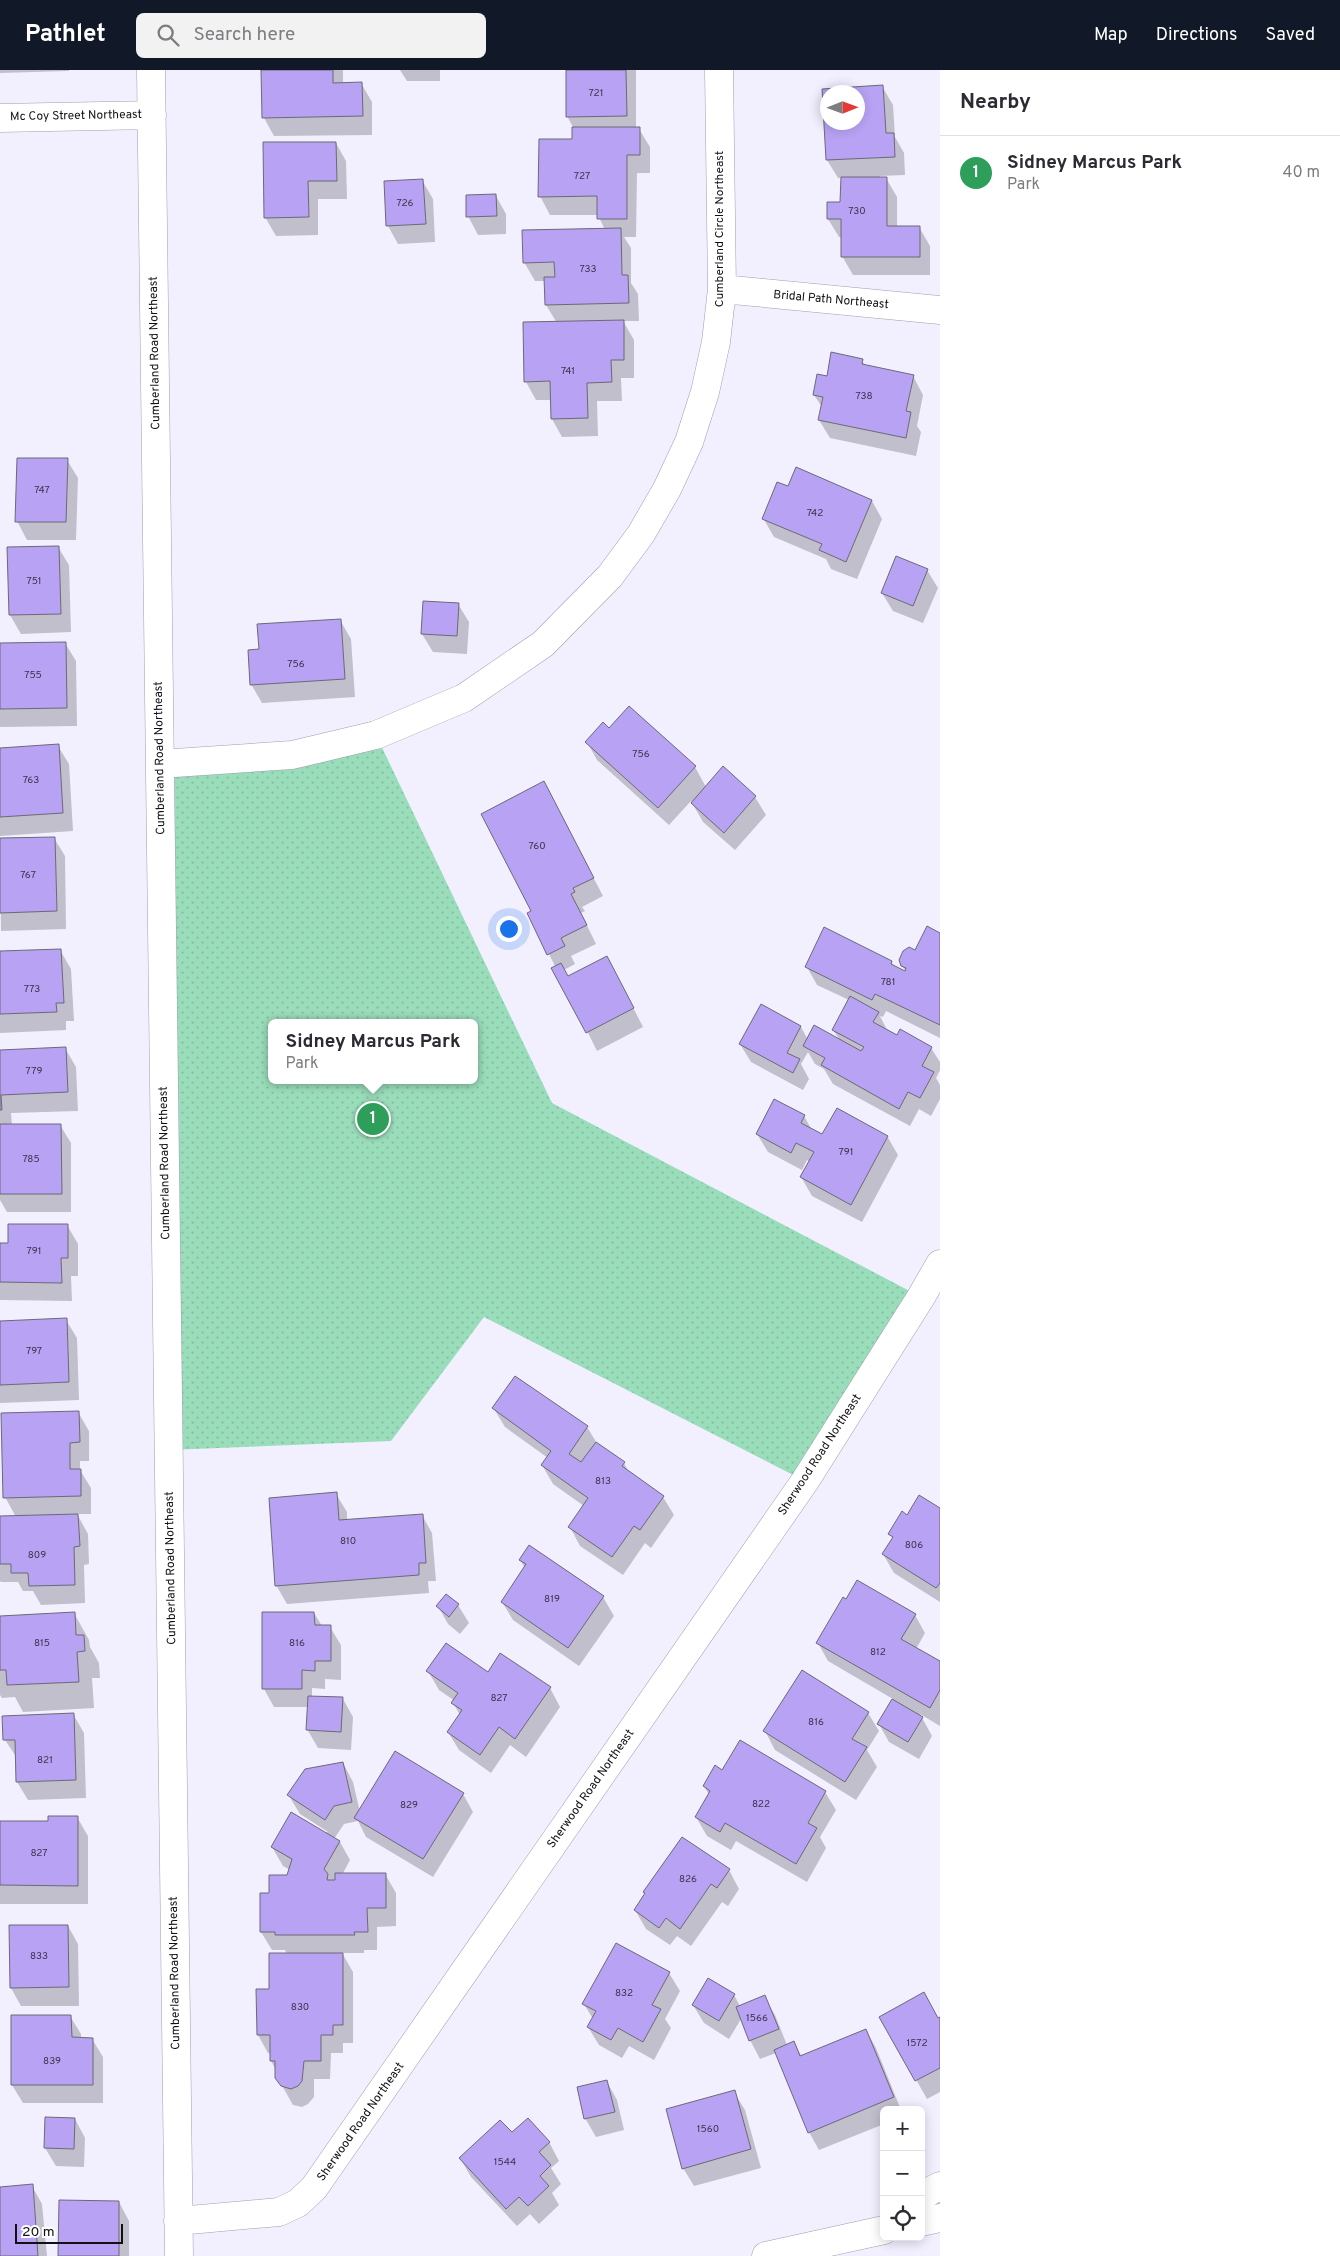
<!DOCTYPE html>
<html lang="en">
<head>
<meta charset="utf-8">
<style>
  body { margin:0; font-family:Overpass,sans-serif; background:#f2f2f3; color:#2b2b33 }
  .controls { position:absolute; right:15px; bottom:15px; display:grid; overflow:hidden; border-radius:8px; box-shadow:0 2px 12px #0003 }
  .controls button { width:45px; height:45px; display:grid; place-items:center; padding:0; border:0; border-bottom:1px solid #e1e1e2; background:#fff; color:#2b2b33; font:25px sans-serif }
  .compass { position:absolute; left:820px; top:15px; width:45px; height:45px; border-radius:50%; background:#fff; box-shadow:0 2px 12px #0003; rotate:89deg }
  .scale { position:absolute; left:15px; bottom:12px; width:108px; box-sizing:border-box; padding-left:5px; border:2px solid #111015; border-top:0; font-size:14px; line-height:18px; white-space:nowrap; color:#111015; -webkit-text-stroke:4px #fff; paint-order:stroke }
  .you { position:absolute; left:508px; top:858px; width:18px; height:18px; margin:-12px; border:4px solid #fff; border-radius:50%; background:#1a73e8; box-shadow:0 0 0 8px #1a73e833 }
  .badge { display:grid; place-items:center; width:32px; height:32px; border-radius:50%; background:#111827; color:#fff; font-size:16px; font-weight:700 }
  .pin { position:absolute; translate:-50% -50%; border:2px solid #fff; box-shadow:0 1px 5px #0006 }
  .popup { position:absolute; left:268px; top:949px; width:210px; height:65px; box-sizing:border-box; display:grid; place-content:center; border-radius:8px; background:#fff; filter:drop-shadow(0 1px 4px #0005); font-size:16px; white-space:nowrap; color:#7c7c81 }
  .popup b { font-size:19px; color:#2b2b33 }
  .popup::after { content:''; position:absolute; left:50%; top:100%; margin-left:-10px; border:10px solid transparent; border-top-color:#fff }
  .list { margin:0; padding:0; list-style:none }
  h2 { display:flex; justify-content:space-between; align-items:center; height:65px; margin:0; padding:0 20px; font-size:21px }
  h2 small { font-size:16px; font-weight:400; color:#7c7c81 }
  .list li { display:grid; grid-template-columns:32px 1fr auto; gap:15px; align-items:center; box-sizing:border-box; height:75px; padding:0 20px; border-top:1px solid #e1e1e2 }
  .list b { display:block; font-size:19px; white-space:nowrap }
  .list p { margin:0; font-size:16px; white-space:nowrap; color:#7c7c81 }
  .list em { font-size:16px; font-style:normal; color:#7c7c81 }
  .icon { flex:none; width:28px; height:28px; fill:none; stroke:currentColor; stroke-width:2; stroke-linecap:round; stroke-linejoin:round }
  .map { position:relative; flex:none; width:940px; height:2186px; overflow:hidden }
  header { display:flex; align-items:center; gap:30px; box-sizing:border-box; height:70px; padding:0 25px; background:#111827; color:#fff }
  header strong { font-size:24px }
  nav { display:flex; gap:28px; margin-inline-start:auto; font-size:18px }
  .search { width:350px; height:45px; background:#f2f2f3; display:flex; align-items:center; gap:12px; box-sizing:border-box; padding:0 18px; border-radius:8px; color:#7c7c81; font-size:19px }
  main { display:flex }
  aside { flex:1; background:#fff }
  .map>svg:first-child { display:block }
  .park { fill:url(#park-dots); fill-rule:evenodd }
  .shadow { fill:#0003; fill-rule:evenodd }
  .building { fill:#b7a2f3; stroke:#6c6977; fill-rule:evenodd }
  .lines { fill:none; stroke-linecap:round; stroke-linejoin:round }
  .street-casing { stroke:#a19ead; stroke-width:29 }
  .street { stroke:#fff; stroke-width:28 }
  .labels { text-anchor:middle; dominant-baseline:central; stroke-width:4; stroke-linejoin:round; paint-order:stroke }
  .number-label { font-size:10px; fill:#3a344c }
  .street-label { font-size:12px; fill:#111015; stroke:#fff }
</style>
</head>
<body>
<header>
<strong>Pathlet</strong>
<div class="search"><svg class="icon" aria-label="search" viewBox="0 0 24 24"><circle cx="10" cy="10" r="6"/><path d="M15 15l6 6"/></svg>Search here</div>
<nav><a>Map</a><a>Directions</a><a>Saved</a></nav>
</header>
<main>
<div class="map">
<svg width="940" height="2186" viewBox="0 0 940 2186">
  <defs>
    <pattern id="park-dots" width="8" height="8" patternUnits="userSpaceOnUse" patternTransform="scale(1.25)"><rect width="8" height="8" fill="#9addbb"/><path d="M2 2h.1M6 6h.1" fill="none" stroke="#84bda0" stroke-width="1.8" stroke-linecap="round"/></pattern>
  </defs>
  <rect width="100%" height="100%" fill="#f2efff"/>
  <path class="park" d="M376,665L552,1033L921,1227L805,1411L484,1247L391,1371L169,1380L160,694ZM272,953H474V1010H272Z"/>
  <path class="shadow" d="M0,0H69V1L0,3Z
    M263,0H343V14L361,13L372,32V65L274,66L264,48Z
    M400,0H440V11H407Z
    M567,0H636V59H639L650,77V103H637L636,167H624L631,178V213L638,224L639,251H623L634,270V308H621L622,331H597L598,366L562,367L552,349L551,330H536L526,312L557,253L546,235L545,211H535L524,192L605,160L598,145H550L540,126L573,70V57L567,46Z
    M882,16L893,35L895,67L904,83L905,105L880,106V108H886L897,127V157H919L930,176V205H853L842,186V167H839L828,149L842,133V108H838L827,90L823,20ZM828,22H858V52H828Z
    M336,73L346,91L347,129H318V165L276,166L265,147Z
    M422,110L433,129L435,172L398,174L388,156Z
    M496,126L506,144V164L478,165L468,146Z
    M862,290L865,296L913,306L923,325L917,356L921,362L916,386L830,368L819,350L822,337L814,325L828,307Z
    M67,390L78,408L76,470H27L17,451Z
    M789,418L872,431L882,449L857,509L831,499L826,489L774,467L763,448Z
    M58,477L69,495L71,562L21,564L10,545L8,478Z
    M927,500L938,518L923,553L893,541L882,523Z
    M458,534L469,552L467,584L433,582L422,564Z
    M340,550L351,569L355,627L262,633L251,614L260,580Z
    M65,573L76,591L77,656L0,657V574Z
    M629,638L695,697L706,717L755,727L766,745L735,780L703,752L691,731L669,755L597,690L587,672L609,660Z
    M58,676L69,694L73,761L0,766V679Z
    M544,713L603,826L582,837L585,841L581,843L596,874L571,886L575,894L564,900L568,907L617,906L643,957L597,981L549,884L532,842Z
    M54,768L65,786L66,859L1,861L0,770Z
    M940,864V968L886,941L883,947L880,946L888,962L931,978L940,992V1000L936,1008L940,1015V1029L931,1046L919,1039L910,1056L833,1014L824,999L815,994L808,982L801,994L809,1009L803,1020L751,992L740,974L761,936L801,957L808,970H840L833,960L849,930L817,915L807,897L891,892L895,897L907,903L902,896L916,881Z
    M60,880L71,899L74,951H66V960L0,963V882Z
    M65,978L76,997L78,1041L11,1043L12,1055H60L71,1073V1142H7L0,1130V981Z
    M804,1046L812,1060L823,1066H887L898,1085L862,1152L812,1126L801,1107L810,1092L807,1090L802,1100L768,1082L757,1064Z
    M67,1155L78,1174V1206H71L72,1231L0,1230V1174H9Z
    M66,1250L77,1268L79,1330L0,1333V1252Z
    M515,1308L587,1357L598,1375L624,1393L629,1403L663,1427L674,1445L651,1478L645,1473L623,1505L580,1476L570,1457L584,1436L553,1414L542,1395L548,1388L505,1357L494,1339Z
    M78,1342L89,1361V1391H80V1400L91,1418V1444H77L88,1464L89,1494L84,1495L85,1533L41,1535L33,1521H23L18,1512H1L0,1511V1448L16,1447L5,1427Z
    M336,1424L347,1442V1450L422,1445L432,1463L436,1511H428L429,1523L287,1534L276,1515Z
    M940,1440V1532L894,1503L883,1484L893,1469L890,1464L908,1446Z
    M530,1477L603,1527L614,1546L579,1596L513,1550L502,1532L525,1498L520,1490Z
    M458,1535L469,1553L460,1564L448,1554L438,1536Z
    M74,1543L89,1570L90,1577L99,1593L100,1608H92L94,1638L23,1642L15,1627L2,1628L0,1625V1547Z
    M314,1543L322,1556L330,1557L341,1575V1610L325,1609V1619L312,1618V1627L343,1629L353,1647L351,1680L318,1678L307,1659L308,1637H274L264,1619Z
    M915,1545L925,1563L916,1579L940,1593V1656L920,1644L932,1666L919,1689L889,1672L879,1654L893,1629L828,1591L818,1573Z
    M428,1601L488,1603L550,1618L560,1637L526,1687L510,1675L491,1703L459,1680L448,1662L460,1645L453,1633L455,1631L439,1620Z
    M868,1643L879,1661L867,1680L877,1697L856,1730L775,1680L765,1661Z
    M73,1644L84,1663L86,1728L28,1730L17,1712V1688L5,1670Z
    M343,1693L353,1712L360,1742L463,1724L473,1742L433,1807L366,1767L358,1751L344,1754L334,1769L340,1772L350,1790L342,1805L385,1804L396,1823V1856L377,1857V1880H364V1883H342L353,1902V1973H343V1983H331L330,2009H314V2027L308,2034L302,2037L293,2035L276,2005V2000L271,1991V1983H268L258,1965L271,1920L287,1884L285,1880H272L261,1862L270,1824L288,1806L290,1800L283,1796L272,1777L328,1762L300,1744L289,1726Z
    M723,1701L825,1722L836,1740L820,1767L826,1778L807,1812L736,1771L731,1780L707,1766L696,1747L709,1725L704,1716Z
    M77,1747L88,1766V1834H0V1752L49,1753Z
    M729,1800L739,1819L728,1836L722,1832L691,1876L677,1866L670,1875L646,1859L635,1840Z
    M68,1856L78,1874L79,1936H21L11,1918Z
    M669,1903L680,1921L665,1949L671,1958L654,1990L629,1976L622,1988L599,1975L588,1957L593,1949L584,1934Z
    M734,1925L740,1936L764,1927L775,1945L787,1975L794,1972L802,1987L866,1960L876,1978L901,2040H884V2054L819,2080L809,2062L776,1983L760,1989L750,1970L741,1949L729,1969L704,1953L693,1935Z
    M70,1946L81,1964V1969H92L103,1987V2033H23L12,2015Z
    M881,1947L940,1948V2022L927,2029Z
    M607,2012L617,2030L624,2060L596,2067L585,2048Z
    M734,2022L745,2040L761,2098L694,2116L683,2098Z
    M75,2049L85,2068L84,2097L56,2096L45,2078Z
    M512,2064L549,2072L559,2091L551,2098L561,2114L552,2123L559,2135L539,2154L530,2144L517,2156L471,2107L460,2088Z
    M32,2116L42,2134L47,2186H0V2118Z
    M119,2132L129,2151V2186H59Z"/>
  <path class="building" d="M261,0H333V13L362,12L363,46L262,48Z
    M566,0H626L627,46L566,47Z
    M883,15L886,63H894L895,87L826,90L822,19ZM828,22H858V52H828Z
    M572,57H640V85H627V149H597V126L538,127L539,69H572Z
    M263,72H336L337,111H308L309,147L264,148Z
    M841,107H887V156H920V187H841V149H827V132H840Z
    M423,109L426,154L386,156L384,111Z
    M496,124L497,146L466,147V125Z
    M621,158L622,205H628L629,233L545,235L544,207H555L554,192L523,193L522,160Z
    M624,250V290H611L612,312L587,313L588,348L551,349L550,311L524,312L523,252Z
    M831,282L863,289L862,294L914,305L906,341L911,342L906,368L818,350L823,327L813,325L817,304L827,306Z
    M17,388H68L66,452H15Z
    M796,397L872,430L846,492L819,480L822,474L762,449L777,412L788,416Z
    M59,476L61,544L9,545L7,477Z
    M896,486L928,499L913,536L881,523Z
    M423,531L459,533L457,566L421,564Z
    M341,549L345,609L250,615L248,580L259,579L257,554Z
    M66,572L67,638L0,639V573Z
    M629,636L696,696L658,738L585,672L603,652L609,658Z
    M59,674L63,743L0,747V678Z
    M723,696L756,726L724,763L691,733Z
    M544,711L594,808L573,818L575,822L571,824L587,855L561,868L565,876L547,885L527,843L531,841L481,744Z
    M55,767L57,841L0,843V768Z
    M927,856L940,863V955L875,924L872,930L805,897L824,857L892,891L891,894L905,901L906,898L901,896L899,890L903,881L909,877L915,880Z
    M61,879L64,933H56L57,942L0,944V881Z
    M607,886L634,938L586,963L551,898L561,893L568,906Z
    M850,926L879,942L873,952L897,965L900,959L932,977L922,996L934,1002L920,1028L908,1022L899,1039L821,995L825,988L803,976L814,955L861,981L864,977L832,960Z
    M761,934L801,956L787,983L800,989L793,1003L739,974Z
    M66,977L68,1022L1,1025L2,1040H0V980Z
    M774,1029L805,1045L801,1053L822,1064L837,1038L888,1066L851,1135L800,1107L814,1082L796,1073L791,1083L756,1064Z
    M0,1054H61L62,1124H0Z
    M8,1154H68V1188H61L62,1213L0,1212V1173H8Z
    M67,1248L69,1312L0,1315V1251Z
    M515,1306L588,1356L569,1384L581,1392L596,1372L625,1392L622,1396L664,1426L640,1460L634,1456L612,1487L568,1457L588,1428L541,1395L551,1381L492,1338Z
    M79,1341L80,1372L70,1373V1399H81V1426L3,1428L1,1343Z
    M337,1422L339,1450L423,1444L426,1493H419V1505L275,1516L269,1428Z
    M919,1425L940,1438V1513L936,1518L882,1484L893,1467L888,1464L902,1441L907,1445Z
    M78,1444L80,1476L74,1477L75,1515L29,1516L28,1503H11V1494H0V1446Z
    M529,1475L604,1526L568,1578L501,1532L526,1494L519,1490Z
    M857,1510L916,1544L901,1569L940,1591V1620L930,1638L816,1573L843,1527L846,1529Z
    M446,1524L459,1534L449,1547L436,1536Z
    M75,1542L76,1565H84L85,1581L77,1582L79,1612L7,1615L6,1600H0V1546Z
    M262,1542H314L315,1555H331V1591H315V1601L302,1600V1619H262Z
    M446,1573L488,1602L500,1583L551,1617L515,1669L499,1657L480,1685L447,1662L462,1640L451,1633L458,1623L426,1601Z
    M802,1600L869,1642L852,1669L867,1677L845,1712L763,1661Z
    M308,1626L343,1627L341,1662L306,1660Z
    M892,1629L923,1647L908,1672L877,1654Z
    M74,1643L76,1710L16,1712L15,1670H3L2,1646Z
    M740,1670L826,1721L808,1753L817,1758L796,1794L725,1753L720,1762L695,1747L710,1721L703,1716L715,1695L722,1700Z
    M395,1681L464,1723L423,1789L354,1748Z
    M343,1692L352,1732L334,1736L325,1750L287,1725L305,1699Z
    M291,1742L340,1771L324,1799L328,1804L327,1810H335V1803H386V1838H367L368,1862H354L355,1865H275V1862H260V1823H269V1805H287L292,1789L271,1777Z
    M48,1746H78V1816L0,1815V1751H48Z
    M682,1767L730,1799L717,1818L711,1814L680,1859L666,1848L659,1858L634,1840L645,1823L643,1822Z
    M9,1855H68L69,1917L10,1918Z
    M616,1873L670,1902L652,1935L661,1939L643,1972L618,1958L611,1970L587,1957L596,1941L582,1934Z
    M269,1883H343V1955H333V1965H321V1991H304L302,2011L298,2016L291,2019L281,2016L275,2008V1991H270V1965H257L256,1919H269Z
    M708,1908L735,1924L719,1951L692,1935Z
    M924,1922L938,1948L940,1947V1998L915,2011L879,1947Z
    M765,1925L779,1959L749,1971L736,1937Z
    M11,1945H71L72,1967L93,1968V2015H11Z
    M866,1959L894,2027L808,2063L774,1980L794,1971L800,1986Z
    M607,2010L615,2042L584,2049L577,2017Z
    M735,2020L751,2079L682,2099L666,2039Z
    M45,2047L75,2048L74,2079L44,2078Z
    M528,2048L550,2072L539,2082L551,2095L540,2106L549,2116L528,2136L519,2127L506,2139L459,2088L500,2050L512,2062Z
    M33,2114L38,2186H0V2117Z
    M59,2130L119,2131V2186H58Z"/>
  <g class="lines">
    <defs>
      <path id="street" d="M151,0L179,2186
        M0,48L152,45
        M722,219L940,240
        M160,694L292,685L376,665L464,628L543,574L610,506L641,464L667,419L689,372L705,322L716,272L722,219L719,0
        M921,2126L940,2116
        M178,2151L279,2142L298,2133L314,2118L805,1411L921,1227L940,1194
        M921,2152L940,2148
        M766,2186L884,2160"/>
    </defs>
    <use href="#street" class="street-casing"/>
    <use href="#street" class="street"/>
  </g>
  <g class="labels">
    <g class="number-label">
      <text x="596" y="23">721</text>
      <text x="582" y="106">727</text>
      <text x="405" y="133">726</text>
      <text x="857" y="141">730</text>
      <text x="588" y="199">733</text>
      <text x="568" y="301">741</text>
      <text x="864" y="326">738</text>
      <text x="42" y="420">747</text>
      <text x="815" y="443">742</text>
      <text x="34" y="511">751</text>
      <text x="296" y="594">756</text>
      <text x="33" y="605">755</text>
      <text x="641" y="684">756</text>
      <text x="31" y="710">763</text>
      <text x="537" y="776">760</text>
      <text x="28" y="805">767</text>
      <text x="888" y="912">781</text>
      <text x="32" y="919">773</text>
      <text x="34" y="1001">779</text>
      <text x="846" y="1082">791</text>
      <text x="31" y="1089">785</text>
      <text x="34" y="1181">791</text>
      <text x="34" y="1281">797</text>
      <text x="603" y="1411">813</text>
      <text x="348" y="1471">810</text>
      <text x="914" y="1475">806</text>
      <text x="37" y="1485">809</text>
      <text x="552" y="1529">819</text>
      <text x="42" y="1573">815</text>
      <text x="297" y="1573">816</text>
      <text x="878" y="1582">812</text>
      <text x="499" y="1628">827</text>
      <text x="816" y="1652">816</text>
      <text x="45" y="1690">821</text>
      <text x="761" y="1734">822</text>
      <text x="409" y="1735">829</text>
      <text x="39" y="1783">827</text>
      <text x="688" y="1809">826</text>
      <text x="39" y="1886">833</text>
      <text x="624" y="1923">832</text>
      <text x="300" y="1937">830</text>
      <text x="757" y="1948">1566</text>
      <text x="917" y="1973">1572</text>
      <text x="52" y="1991">839</text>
      <text x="708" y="2059">1560</text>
      <text x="505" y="2092">1544</text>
    </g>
    <g class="street-label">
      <text transform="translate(76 46) rotate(-1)">Mc Coy Street Northeast</text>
      <text transform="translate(720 159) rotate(-90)">Cumberland Circle Northeast</text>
      <text transform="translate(831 230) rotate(5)">Bridal Path Northeast</text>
      <text transform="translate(155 283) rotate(-91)">Cumberland Road Northeast</text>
      <text transform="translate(160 688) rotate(-91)">Cumberland Road Northeast</text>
      <text transform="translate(165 1093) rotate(-91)">Cumberland Road Northeast</text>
      <text transform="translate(820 1385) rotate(-57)">Sherwood Road Northeast</text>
      <text transform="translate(171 1498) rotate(-91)">Cumberland Road Northeast</text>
      <text transform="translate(591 1719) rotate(-55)">Sherwood Road Northeast</text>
      <text transform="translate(175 1903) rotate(-91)">Cumberland Road Northeast</text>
      <text transform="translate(361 2052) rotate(-55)">Sherwood Road Northeast</text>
    </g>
  </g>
</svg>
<div class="controls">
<button>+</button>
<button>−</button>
<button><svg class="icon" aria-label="locate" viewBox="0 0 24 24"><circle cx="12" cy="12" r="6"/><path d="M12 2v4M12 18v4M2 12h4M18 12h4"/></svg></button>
</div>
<svg class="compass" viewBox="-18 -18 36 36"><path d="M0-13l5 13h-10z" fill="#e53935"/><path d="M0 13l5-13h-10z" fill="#7c7c81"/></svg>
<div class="scale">20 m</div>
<div class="you"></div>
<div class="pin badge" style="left:373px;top:1049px;background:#2e9e5b">1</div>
<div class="popup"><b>Sidney Marcus Park</b>Park</div>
</div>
<aside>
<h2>Nearby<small></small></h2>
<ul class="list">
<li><span class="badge" style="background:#2e9e5b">1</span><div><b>Sidney Marcus Park</b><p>Park</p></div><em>40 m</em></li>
</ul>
</aside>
</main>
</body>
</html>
